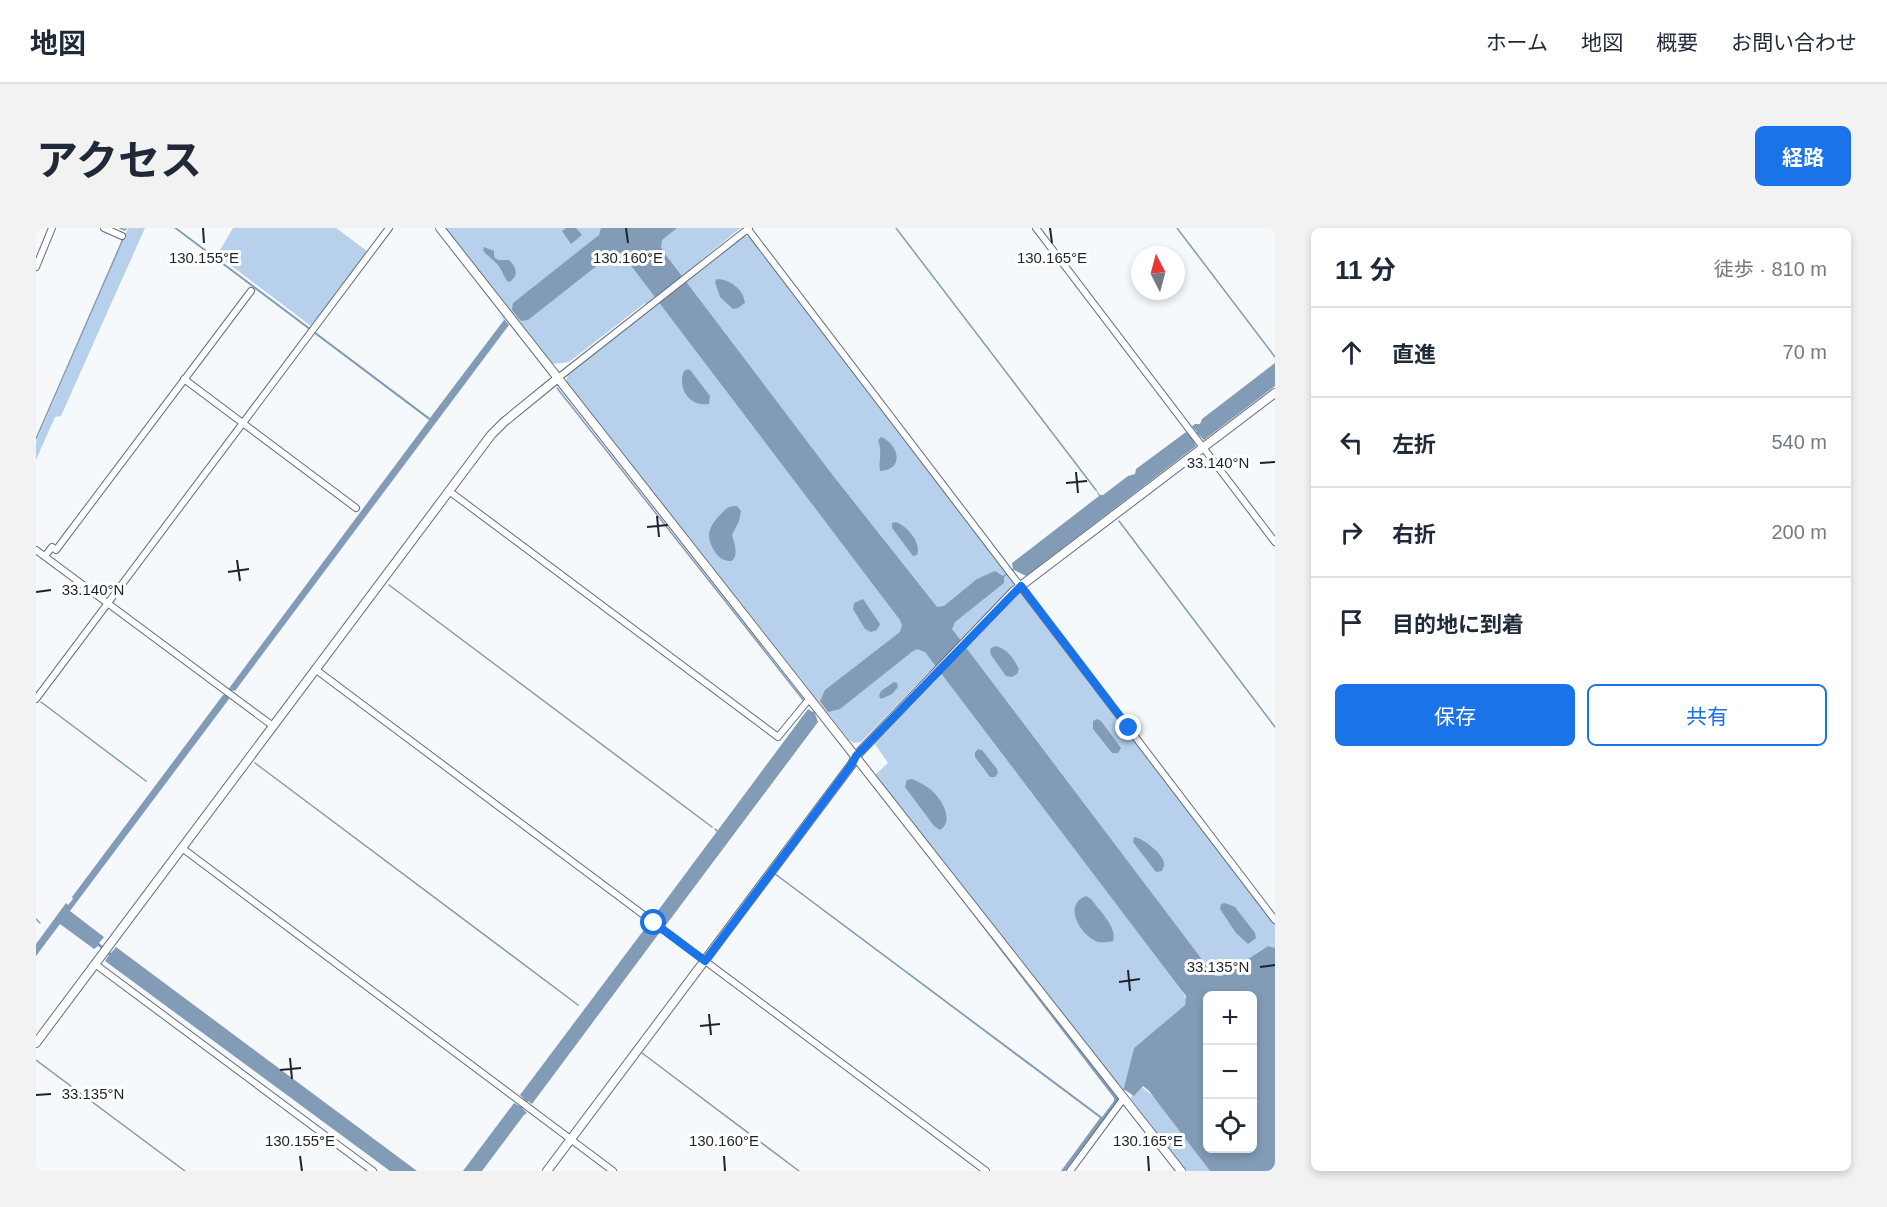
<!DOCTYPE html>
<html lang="ja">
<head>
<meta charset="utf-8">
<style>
  body { margin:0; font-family:Helvetica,"Noto Sans JP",sans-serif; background:#f2f2f3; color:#1f2937 }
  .controls { position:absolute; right:18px; bottom:18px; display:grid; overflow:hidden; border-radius:9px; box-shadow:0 3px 9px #0003 }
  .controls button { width:54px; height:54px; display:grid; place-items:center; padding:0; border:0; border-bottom:2px solid #e0e1e3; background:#fff; color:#1f2937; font:30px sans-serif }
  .compass { position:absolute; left:1095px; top:18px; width:54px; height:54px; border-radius:50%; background:#fff; box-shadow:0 3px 9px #0003; rotate:354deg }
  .stop { position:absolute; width:18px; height:18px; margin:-14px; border:4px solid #1a73e8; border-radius:50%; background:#fff }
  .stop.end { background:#1a73e8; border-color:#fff; box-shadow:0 2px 6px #0008 }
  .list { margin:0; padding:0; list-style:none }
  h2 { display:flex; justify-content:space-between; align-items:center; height:78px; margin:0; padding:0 24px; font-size:26px }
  h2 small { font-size:20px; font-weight:400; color:#747a83 }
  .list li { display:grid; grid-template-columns:39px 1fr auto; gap:18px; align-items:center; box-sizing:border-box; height:90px; padding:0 24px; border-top:2px solid #e0e1e3 }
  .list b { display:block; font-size:22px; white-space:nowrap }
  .list em { font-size:20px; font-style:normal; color:#747a83 }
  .actions { display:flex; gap:12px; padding:18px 24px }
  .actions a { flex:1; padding:14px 0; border:2px solid #1a73e8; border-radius:9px; text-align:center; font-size:21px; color:#1a73e8 }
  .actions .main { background:#1a73e8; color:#fff }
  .icon { flex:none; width:33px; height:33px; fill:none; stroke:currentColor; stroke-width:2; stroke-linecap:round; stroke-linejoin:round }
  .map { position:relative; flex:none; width:1239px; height:943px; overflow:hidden; border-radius:9px }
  header { display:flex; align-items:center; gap:36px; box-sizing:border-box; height:84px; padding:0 30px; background:#fff; border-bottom:2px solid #e0e1e3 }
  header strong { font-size:28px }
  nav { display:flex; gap:33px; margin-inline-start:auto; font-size:21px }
  .intro { display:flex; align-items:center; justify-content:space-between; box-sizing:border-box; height:144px; padding:0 36px }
  h1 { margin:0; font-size:42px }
  .button { padding:15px 27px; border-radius:9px; background:#1a73e8; color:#fff; font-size:21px; font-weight:700 }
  main { display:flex; gap:36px; padding:0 36px }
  aside { flex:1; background:#fff; border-radius:9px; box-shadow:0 3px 9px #0003 }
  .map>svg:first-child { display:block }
  .green { fill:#b7d1ed }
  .water { fill:#829cb8; fill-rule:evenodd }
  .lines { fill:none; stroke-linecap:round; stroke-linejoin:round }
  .stream { stroke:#829cb8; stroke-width:1.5 }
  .minor-casing { stroke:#616e7b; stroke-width:8 }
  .tertiary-casing { stroke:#616e7b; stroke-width:10 }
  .minor { stroke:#fff; stroke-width:6 }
  .tertiary { stroke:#fff; stroke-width:8 }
  .route { stroke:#1a73e8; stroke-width:8 }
  .ticks { fill:none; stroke:#1e2329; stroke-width:2 }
  .ticks-label { font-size:15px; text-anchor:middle; fill:#1e2329; stroke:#fff; stroke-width:6; stroke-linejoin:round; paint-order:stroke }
</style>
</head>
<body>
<header>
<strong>地図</strong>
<nav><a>ホーム</a><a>地図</a><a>概要</a><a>お問い合わせ</a></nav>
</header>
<div class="intro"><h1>アクセス</h1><a class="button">経路</a></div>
<main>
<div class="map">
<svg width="1239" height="943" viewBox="0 0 1239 943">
  <rect width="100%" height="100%" fill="#f6f9fc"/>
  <path class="green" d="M92,0H109L25,188L19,189L0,232V214Z
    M197,0H300L331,23L275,98L181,27Z
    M408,0H704L656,40L660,46L708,8L716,9L978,354L976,360L934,413L981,366L987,365L1239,696V720L1232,718L1186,748H1180L1174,742L1147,764L1150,771L1149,777L1098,820L1087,863L839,547L852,535L839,516L900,452L893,444L825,514L818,515L813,512L530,153L532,147L614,82L609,75L533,134L516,136Z
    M1105,858L1120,871L1174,943H1151L1095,871L1096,867Z"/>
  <path class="water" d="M138,0H141L394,190L468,92L463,85L473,97L199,463L197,462L192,469L193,471L34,683L68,709L63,715L75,725L80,719L381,943H354L69,733L73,727L62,718L58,721L24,696L0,728V716L30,675L32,677L37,671L36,669L187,467H189L194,459L393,192Z
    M530,0H540L546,7L535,16L526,3Z
    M565,0H641L626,12L625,19L629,26L795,245L901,379L908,378L941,351L959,343L967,348L977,341L976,335L1063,268L1059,260L1064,267H1067L1092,248L1099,246L1100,241L1150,204L1155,209L1161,204L1156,198L1159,196H1164L1166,191L1239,135V158L1168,212L1163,207L1157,212L1160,218L990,348L978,342L968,349V355L919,394L916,401L1177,746L1180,748H1186L1232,718L1239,720V943H1174L1113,863L1107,858L1098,868L1089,862L1087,863L1098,820L1149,777L1150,768L889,424L881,421L877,423L804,481L792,484L784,473L789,462L864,404L866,397L864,392L587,27L582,24L577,25L492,92L485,93L476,82L477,75L563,7ZM1172,768H1216V920H1172Z
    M448,19L458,23V29L462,32H473C480,39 483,46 475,53L472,54C467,48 466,41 461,36C457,31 451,28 447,22Z
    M681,51C694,51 708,62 709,75L702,80L697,81L684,69L679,54Z
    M652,141L655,143L674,168L673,176C653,179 641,160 648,143Z
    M845,209C863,216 869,242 844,243C842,232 847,227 842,212Z
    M701,278L705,283L703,293L696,307C698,315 703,326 696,333C688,333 684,331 679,324C669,309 672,299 685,286C690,280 693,278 701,278Z
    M860,294C871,298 886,315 881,327L877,328L856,300V295Z
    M827,371L844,396L841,402L835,404L829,401L817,381L818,375Z
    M959,418C971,420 978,431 983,441L981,446L976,449L970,448L955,427L954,421Z
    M858,454L861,455L862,459L856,466L845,471L843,468L845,463Z
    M772,481L777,484L778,483L782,494L630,697L625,694L620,701L624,704L496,876L492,873L486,880L491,885L488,887L446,943H427L478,875L483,878L488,871L484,867L610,699L609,697L611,695L616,699L622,692L618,688Z
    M1061,491L1065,493L1085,520L1082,525H1076L1057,501V493Z
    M942,521L946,522L961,541L962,545L959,549H954L939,529V524Z
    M876,551C885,555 895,560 901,568C908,577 917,594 904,602L898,598L869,559L871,552Z
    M1098,609C1107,610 1124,624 1127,632C1129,637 1128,638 1126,643L1120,644L1097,614Z
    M739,645L1066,889L1078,873V870L932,680L1080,868H1082V872L1029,943H1025L1064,890L738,646Z
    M1050,668L1055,671C1063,682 1082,700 1077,713C1072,714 1067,715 1062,714C1045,708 1026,677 1050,668Z
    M1189,675L1199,679L1219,705L1220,710L1212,716L1200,705L1184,681L1185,676Z"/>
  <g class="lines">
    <path class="stream" d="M84,0L89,2L90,0
      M860,0L1060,262
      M1141,0L1239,129
      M521,160L768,473
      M0,211L87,11
      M1083,293L1239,499
      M353,357L676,599
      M5,474L110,553
      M219,535L542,777
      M679,601L681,603
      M0,691L4,695
      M606,825L763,943
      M0,832L149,943"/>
    <defs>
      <path id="minor" d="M68,0L86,8
        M711,0L1239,692
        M1000,0L1239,314
        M0,39L16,0
        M522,150L713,0
        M148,151L320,280
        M413,263L742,509L774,470
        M0,322L237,498
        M9,328L16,319L20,322L215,63
        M279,441L950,943
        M0,471L353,0
        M146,620L577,943
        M59,736L337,943
        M1034,943L1088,870"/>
      <path id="tertiary" d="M404,0L1145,943
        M0,815L455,207L468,194L522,150
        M511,943L816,536L820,528L978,363L1239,165"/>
    </defs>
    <use href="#minor" class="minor-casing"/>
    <use href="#tertiary" class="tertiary-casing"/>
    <use href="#minor" class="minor"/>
    <use href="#tertiary" class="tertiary"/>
  </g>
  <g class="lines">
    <path class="route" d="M618,695L669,733L816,536L820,528L985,358L1093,500"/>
  </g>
  <path class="ticks" d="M167,0L168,15M590,0L592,15M1014,0L1016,15M1224,235L1239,234M1040,244L1042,265M1030,255L1051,253M621,288L623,309M611,299L632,297M201,332L204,353M192,344L213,341M0,364L15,362M1224,739L1239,737M1092,742L1094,763M1083,754L1104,751M673,786L675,807M664,798L684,796M254,830L256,851M244,842L265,840M0,867L15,866M264,928L266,943M688,928L689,943M1112,928L1113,943"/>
  <g class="ticks-label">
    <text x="168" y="35">130.155°E</text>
    <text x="592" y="35">130.160°E</text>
    <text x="1016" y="35">130.165°E</text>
    <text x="1182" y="240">33.140°N</text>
    <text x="57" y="367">33.140°N</text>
    <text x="1182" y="744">33.135°N</text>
    <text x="57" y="871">33.135°N</text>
    <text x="264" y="918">130.155°E</text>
    <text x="688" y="918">130.160°E</text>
    <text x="1112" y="918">130.165°E</text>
  </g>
</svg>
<div class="controls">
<button>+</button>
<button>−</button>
<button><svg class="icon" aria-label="locate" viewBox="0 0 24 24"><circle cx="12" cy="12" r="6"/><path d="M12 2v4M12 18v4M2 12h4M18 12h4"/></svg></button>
</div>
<svg class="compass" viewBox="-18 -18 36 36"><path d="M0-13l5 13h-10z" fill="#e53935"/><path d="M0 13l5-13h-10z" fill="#747a83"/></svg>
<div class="stop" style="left:618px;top:695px"></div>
<div class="stop end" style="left:1093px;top:500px"></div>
</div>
<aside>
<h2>11 分<small>徒歩 · 810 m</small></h2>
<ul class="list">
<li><svg class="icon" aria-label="ahead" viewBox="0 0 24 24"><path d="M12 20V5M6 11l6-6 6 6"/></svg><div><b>直進</b></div><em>70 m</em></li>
<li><svg class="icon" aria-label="left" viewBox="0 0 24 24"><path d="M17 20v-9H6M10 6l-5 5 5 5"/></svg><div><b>左折</b></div><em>540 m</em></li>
<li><svg class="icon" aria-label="right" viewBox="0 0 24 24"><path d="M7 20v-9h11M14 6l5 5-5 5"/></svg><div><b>右折</b></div><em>200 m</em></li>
<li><svg class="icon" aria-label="arrive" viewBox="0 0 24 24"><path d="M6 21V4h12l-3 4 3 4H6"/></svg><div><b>目的地に到着</b></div></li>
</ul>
<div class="actions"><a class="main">保存</a><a>共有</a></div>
</aside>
</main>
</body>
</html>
